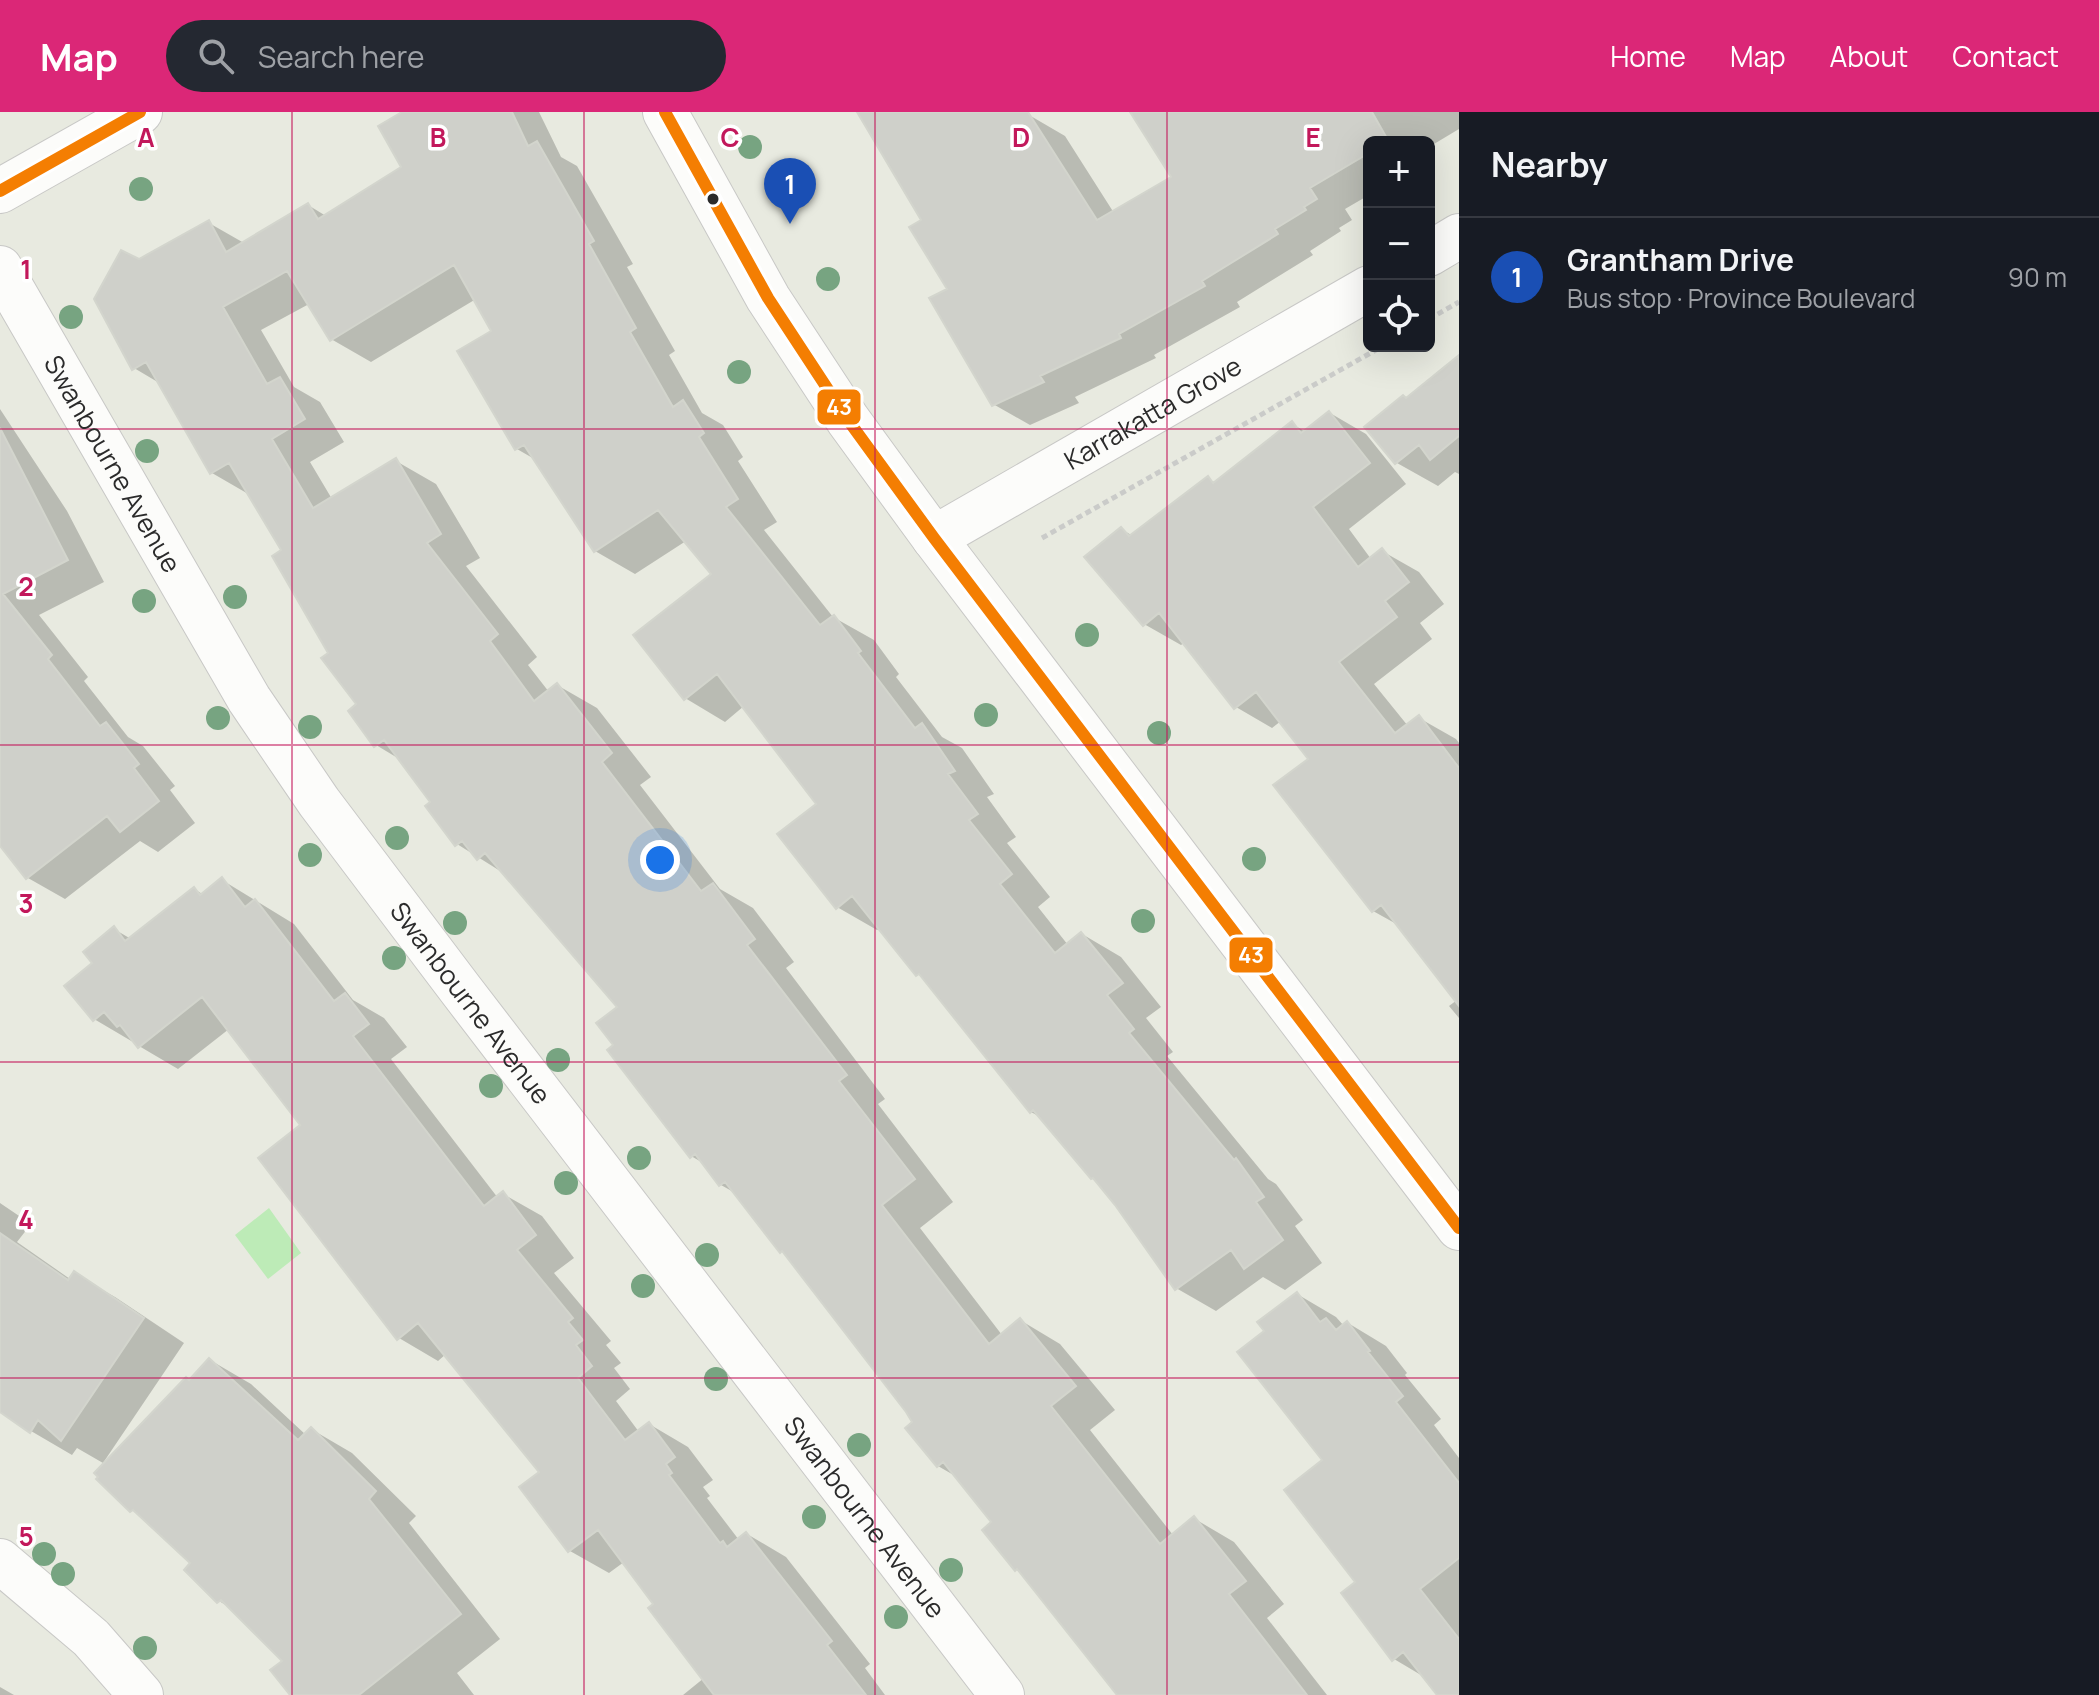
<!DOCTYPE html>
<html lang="en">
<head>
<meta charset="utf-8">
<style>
  body { margin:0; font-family:Manrope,sans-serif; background:#242831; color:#f1f3f6 }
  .controls { position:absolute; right:24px; top:24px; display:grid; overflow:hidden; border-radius:12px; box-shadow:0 8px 32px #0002 }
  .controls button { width:72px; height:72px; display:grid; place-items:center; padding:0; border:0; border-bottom:2px solid #363941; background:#171b24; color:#f1f3f6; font:40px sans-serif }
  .you { position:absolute; left:660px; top:748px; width:28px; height:28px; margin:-20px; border:6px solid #fff; border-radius:50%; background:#1a73e8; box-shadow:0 0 0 12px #1a73e833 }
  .badge { display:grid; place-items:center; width:52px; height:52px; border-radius:50%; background:#db2777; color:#fff; font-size:26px; font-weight:700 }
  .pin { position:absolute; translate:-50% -66px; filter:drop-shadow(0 2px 4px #0008) }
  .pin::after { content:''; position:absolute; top:42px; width:28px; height:24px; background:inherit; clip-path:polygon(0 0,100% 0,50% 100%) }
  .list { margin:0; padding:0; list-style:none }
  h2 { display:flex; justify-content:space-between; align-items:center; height:104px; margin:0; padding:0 32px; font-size:34px }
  h2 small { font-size:26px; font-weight:400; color:#9ea1a6 }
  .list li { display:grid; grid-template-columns:52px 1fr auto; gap:24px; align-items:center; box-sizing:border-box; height:120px; padding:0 32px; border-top:2px solid #363941 }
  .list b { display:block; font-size:30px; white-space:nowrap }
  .list p { margin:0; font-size:26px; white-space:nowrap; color:#9ea1a6 }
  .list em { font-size:26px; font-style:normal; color:#9ea1a6 }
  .icon { flex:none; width:44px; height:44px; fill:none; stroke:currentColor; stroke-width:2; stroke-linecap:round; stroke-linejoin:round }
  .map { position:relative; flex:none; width:1459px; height:1583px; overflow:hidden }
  header { display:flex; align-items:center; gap:48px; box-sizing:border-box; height:112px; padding:0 40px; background:#db2777; color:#fff }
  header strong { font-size:38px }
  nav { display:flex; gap:44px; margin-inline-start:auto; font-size:28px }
  .search { width:560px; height:72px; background:#242831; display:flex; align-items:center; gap:20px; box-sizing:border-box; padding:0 28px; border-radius:44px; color:#9ea1a6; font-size:30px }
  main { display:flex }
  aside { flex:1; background:#171b24 }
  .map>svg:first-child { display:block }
  .pitch { fill:#bdebb7 }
  .shadow { fill:#0003 }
  .building { fill:#cfd0ca; stroke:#d3d5cd; stroke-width:2 }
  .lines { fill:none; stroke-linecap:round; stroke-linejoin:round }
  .minor-casing { stroke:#c8c8c6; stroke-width:46 }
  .tertiary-casing { stroke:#c8c8c6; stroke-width:46 }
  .path { stroke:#cacbc9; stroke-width:5; stroke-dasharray:6 4; stroke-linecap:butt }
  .minor { stroke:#fcfcfa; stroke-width:44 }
  .tertiary { stroke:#fcfcfa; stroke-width:44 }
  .bus-1-casing { stroke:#fff; stroke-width:18 }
  .bus-1 { stroke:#f47e02; stroke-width:12 }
  .tree { fill:#77a481 }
  .grid { fill:none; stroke:#c2185b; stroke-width:2; stroke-opacity:0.55 }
  .bus-dot { fill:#2b2b2b; stroke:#fff; stroke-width:3 }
  .labels { text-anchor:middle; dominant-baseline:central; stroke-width:7; stroke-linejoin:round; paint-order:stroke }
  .street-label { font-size:26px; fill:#2b2b2b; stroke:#fff }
  .grid-label { font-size:26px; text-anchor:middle; font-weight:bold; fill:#c2185b; stroke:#fff; stroke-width:7; stroke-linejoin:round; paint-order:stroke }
  .line-badge { stroke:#fff; stroke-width:3 }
  .badge-label { font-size:22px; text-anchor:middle; font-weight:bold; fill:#fff }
</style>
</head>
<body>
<header>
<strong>Map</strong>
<div class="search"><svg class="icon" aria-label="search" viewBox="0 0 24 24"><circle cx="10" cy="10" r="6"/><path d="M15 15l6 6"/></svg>Search here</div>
<nav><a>Home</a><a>Map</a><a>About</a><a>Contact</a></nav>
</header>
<main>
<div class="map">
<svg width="1459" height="1583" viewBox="0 0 1459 1583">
  <rect width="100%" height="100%" fill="#e8eae0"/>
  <path class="pitch" d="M269,1096L301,1141L268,1167L235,1123Z"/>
  <path class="shadow" d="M406,0H539L561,45L577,54L633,152L627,155L675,239L669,243L702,301L723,313L743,345L738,349L777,410L764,418L833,505L874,528L899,562L896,565L942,625L962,636L994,682L987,685L1016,725L1007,731L1050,785L1038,795L1068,833L1082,822L1121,845L1161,895L1146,906L1173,940L1167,944L1268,1067L1276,1072L1303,1108L1295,1114L1322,1151L1285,1178L1263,1165L1216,1199L1176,1176L1098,1069L1092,1066L1042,1006L1031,1000L924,866L918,862L880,816L877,818L837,795L818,693L744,594L725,610L685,586L714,462L686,429L635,462L595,439L536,348L517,337L494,219L476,187L371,250L331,227L309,192L261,218L294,275L320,290L344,330L310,350L332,387L396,349L436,372L480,446L466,454L537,545L528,553L549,580L557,573L597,596L651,665L640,673L720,777L753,796L794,850L786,856L885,987L878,992L953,1090L920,1116L1002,1223L1020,1208L1060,1232L1115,1298L1090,1318L1173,1423L1195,1407L1234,1430L1284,1492L1267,1506L1327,1583H1120L1023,1461L1016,1457L994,1410L957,1365L938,1354L915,1310L788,1143L781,1139L737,1082L721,1073L705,1052L691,1044L616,934L620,895L505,762L457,732L433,690L401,648L376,633L359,593L330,542L284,439L250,383L212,361L161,272L134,256L139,150L209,111L244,131L308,93L326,104L404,55Z
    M857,0L1029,3L1065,24L1114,101L1174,65L1144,0H1459V17L1429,35V30H1369V83L1345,97L1352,108L1339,116L1341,119L1310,139L1313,143L1237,190L1240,195L1154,243L1156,246L1075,285L1079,291L1030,313L993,292L924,109Z
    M1459,251V362L1455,360L1438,374L1397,351L1407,288Z
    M0,297L67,399L104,470L39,503L88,565L84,569L128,625L143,634L175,674L170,678L195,711L158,740L140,729L65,787L28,766L0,730Z
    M1330,301L1366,322L1406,372L1349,417L1371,447L1382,439L1419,460L1444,492L1420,511L1432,527L1374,572L1408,614L1419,606L1456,627L1459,631V906L1449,894L1457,888L1400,814L1373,799L1311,647L1281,609L1272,616L1236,595L1185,530L1181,533L1144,512L1121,417L1133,424L1208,367L1216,371L1292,312L1306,320Z
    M222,768L294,812L353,888L384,906L407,935L391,947L498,1086L503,1082L542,1104L574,1146L554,1161L611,1229L606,1233L621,1251L614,1256L630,1277L616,1289L639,1320L649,1312L688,1335L713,1368L703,1375L710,1384L707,1386L739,1428L747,1422L786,1445L870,1552L865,1556L885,1583H683L704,1566L656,1492L624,1450L609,1461L570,1439L521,1376L542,1360L446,1242L438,1249L399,1226L303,1014L229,917L178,957L139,934L135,929L133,930L94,907L95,852L114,817L131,827L194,777L204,783Z
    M0,1091L31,1112L17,1130L70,1167L74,1162L115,1185L184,1231L103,1351L77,1336L72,1343L31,1319L0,1298Z
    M1297,1182L1336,1205L1344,1214L1348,1211L1386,1234L1407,1261L1405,1263L1441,1307L1434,1313L1459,1346V1583H1440L1426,1566L1394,1547L1358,1470L1325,1349L1267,1220Z
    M210,1248L251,1272L306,1323L311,1317L352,1341L416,1404L409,1411L500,1527L457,1561L474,1583H293L285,1549L234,1498L219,1489L193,1451L144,1405L132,1398L190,1270Z
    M0,1575L14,1583H0Z"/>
  <path class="building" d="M402,0H512L528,34L537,29L594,129L589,132L636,216L630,220L673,295L683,288L704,321L699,325L738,387L726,395L820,513L834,503L861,539L858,541L915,616L922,611L955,659L948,662L978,702L969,708L1012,762L1000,772L1055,841L1081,820L1123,871L1107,883L1134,917L1129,921L1234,1048L1236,1046L1264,1085L1256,1090L1283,1128L1244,1157L1231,1138L1175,1178L1115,1093L1093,1066L1091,1067L1033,998L1030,1001L919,862L916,864L852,784L836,797L777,722L816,692L717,562L684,588L633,523L711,462L658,398L594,440L524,333L515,338L457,239L491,219L454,153L330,229L287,159L223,195L267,272L280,265L305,307L272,327L313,396L396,346L441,422L427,431L498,522L490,529L534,589L557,571L612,641L602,650L701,779L713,771L755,827L747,833L847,963L839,969L915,1067L882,1093L989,1232L1020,1206L1076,1274L1051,1294L1160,1432L1194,1404L1246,1469L1229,1482L1307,1583H1117L1017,1457L1015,1459L982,1418L991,1410L943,1350L937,1355L905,1316L912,1310L906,1300L782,1139L780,1141L725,1070L719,1074L695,1042L690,1046L607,938L613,933L596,911L617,895L485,741L477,748L462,729L455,734L425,694L430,690L384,628L374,635L348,599L356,592L321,546L328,541L272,444L281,438L229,351L210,362L146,250L132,258L94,187L121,138L139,147L209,108L226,140L308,91L318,107L401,55L378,14Z
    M857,0H1028L1097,108L1171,65L1130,0H1372L1389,30H1369V41L1310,76L1317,87L1304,95L1306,98L1275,117L1278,122L1202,169L1205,174L1119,222L1121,226L1040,264L1044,270L992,294L929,186L947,177L909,115L921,108Z
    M1459,243V324L1430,348L1419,333L1395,352L1364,315L1403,283L1406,286Z
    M1329,299L1370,351L1313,395L1358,455L1382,436L1409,470L1385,489L1397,505L1339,550L1395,621L1419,603L1459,656V894L1381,793L1372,800L1273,673L1308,647L1256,580L1234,597L1159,501L1143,514L1084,445L1121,415L1129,424L1208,364L1213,371L1292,309L1301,321Z
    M0,316L68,448L3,482L52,543L48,547L100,614L106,610L139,652L134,656L159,689L120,720L107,704L26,767L0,734Z
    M222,765L245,795L255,787L334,889L345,881L369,912L353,924L484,1094L503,1079L536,1123L517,1138L573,1206L568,1210L583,1228L576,1233L592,1254L578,1266L625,1328L649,1310L675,1345L666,1352L672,1361L669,1363L720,1431L723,1429L727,1435L746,1420L832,1529L827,1533L866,1583H714L648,1496L653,1492L598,1418L568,1440L519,1375L539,1360L418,1211L397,1228L258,1046L300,1013L202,885L138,936L120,913L117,915L104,900L93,909L64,874L92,851L83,840L114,814L125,829L194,775L200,783Z
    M0,1121L68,1168L74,1159L144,1206L61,1329L38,1308L30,1321L0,1300Z
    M1297,1180L1320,1210L1326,1206L1336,1218L1347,1209L1370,1239L1368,1240L1403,1284L1396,1290L1459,1371V1446L1420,1477L1459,1527V1583H1437L1403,1540L1392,1549L1341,1481L1355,1470L1284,1378L1322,1348L1237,1240L1264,1219L1257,1210Z
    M209,1246L298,1328L311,1315L376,1379L369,1387L461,1502L359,1583H290L270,1558L282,1549L221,1488L217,1491L184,1458L190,1451L133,1398L130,1400L96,1367L98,1365L94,1361L186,1265L189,1268Z"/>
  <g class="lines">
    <defs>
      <g id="minor">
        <path d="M1429,142L1459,124"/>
        <path id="s1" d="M0,156L249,587L319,690L461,878L1002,1583"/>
        <path id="s2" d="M934,426L1369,176"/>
        <path d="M0,1449L91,1526L141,1583"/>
      </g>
      <path id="tertiary" d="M665,0L768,186L848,308L934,426L1459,1116
        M0,79L140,0"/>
    </defs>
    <use href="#minor" class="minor-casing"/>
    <use href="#tertiary" class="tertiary-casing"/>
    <path class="path" d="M1429,207L1459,190
      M1042,426L1383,234"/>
    <use href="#minor" class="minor"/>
    <use href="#tertiary" class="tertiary"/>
    <defs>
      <path id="bus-1" d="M665,0L768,186L848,308L934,426L1459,1116
        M0,79L140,0"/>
    </defs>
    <use href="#bus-1" class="bus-1-casing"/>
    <use href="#bus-1" class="bus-1"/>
  </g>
  <g class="tree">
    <circle cx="750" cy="35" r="12"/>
    <circle cx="141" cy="77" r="12"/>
    <circle cx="828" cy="167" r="12"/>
    <circle cx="71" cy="205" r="12"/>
    <circle cx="739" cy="260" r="12"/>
    <circle cx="147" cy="339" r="12"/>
    <circle cx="235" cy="485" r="12"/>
    <circle cx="144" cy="489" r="12"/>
    <circle cx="1087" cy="523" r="12"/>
    <circle cx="986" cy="603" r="12"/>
    <circle cx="218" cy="606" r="12"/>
    <circle cx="310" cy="615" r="12"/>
    <circle cx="1159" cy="621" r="12"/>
    <circle cx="397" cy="726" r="12"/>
    <circle cx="310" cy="743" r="12"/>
    <circle cx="1254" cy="747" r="12"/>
    <circle cx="1143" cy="809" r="12"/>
    <circle cx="455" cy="811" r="12"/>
    <circle cx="394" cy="846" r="12"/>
    <circle cx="558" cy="948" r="12"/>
    <circle cx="491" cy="974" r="12"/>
    <circle cx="639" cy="1046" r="12"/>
    <circle cx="566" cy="1071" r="12"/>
    <circle cx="707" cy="1143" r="12"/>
    <circle cx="643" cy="1174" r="12"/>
    <circle cx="716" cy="1267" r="12"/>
    <circle cx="859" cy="1333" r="12"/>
    <circle cx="814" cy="1405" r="12"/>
    <circle cx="44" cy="1442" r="12"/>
    <circle cx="951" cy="1458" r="12"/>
    <circle cx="63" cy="1462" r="12"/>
    <circle cx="896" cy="1505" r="12"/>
    <circle cx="145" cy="1536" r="12"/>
  </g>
  <path class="grid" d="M292,0V1583M584,0V1583M875,0V1583M1167,0V1583M0,317H1459M0,633H1459M0,950H1459M0,1266H1459"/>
  <circle class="bus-dot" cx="713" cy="87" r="7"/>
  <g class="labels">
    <g class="street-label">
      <text stroke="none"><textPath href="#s2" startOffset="252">Karrakatta Grove</textPath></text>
      <text stroke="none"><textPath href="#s1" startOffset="226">Swanbourne Avenue</textPath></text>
      <text stroke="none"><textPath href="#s1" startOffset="874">Swanbourne Avenue</textPath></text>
      <text stroke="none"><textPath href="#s1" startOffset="1522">Swanbourne Avenue</textPath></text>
    </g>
  </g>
  <g class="grid-label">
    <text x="146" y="35">A</text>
    <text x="438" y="35">B</text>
    <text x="730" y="35">C</text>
    <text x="1021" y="35">D</text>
    <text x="1313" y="35">E</text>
    <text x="26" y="167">1</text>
    <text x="26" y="484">2</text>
    <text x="26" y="801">3</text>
    <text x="26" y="1117">4</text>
    <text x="26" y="1434">5</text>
  </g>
  <g class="line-badge">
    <rect x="816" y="276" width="46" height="38" rx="8" fill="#f47e02"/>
    <rect x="1228" y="824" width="46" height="38" rx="8" fill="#f47e02"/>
  </g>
  <g class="badge-label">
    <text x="839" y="303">43</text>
    <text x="1251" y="851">43</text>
  </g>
</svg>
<div class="controls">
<button>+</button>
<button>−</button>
<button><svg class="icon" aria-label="locate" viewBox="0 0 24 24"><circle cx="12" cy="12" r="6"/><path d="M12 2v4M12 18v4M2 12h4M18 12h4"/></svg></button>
</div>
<div class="you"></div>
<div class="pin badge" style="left:790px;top:112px;background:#1a4fb4">1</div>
</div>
<aside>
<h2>Nearby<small></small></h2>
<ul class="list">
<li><span class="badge" style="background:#1a4fb4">1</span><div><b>Grantham Drive</b><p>Bus stop · Province Boulevard</p></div><em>90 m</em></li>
</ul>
</aside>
</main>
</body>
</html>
